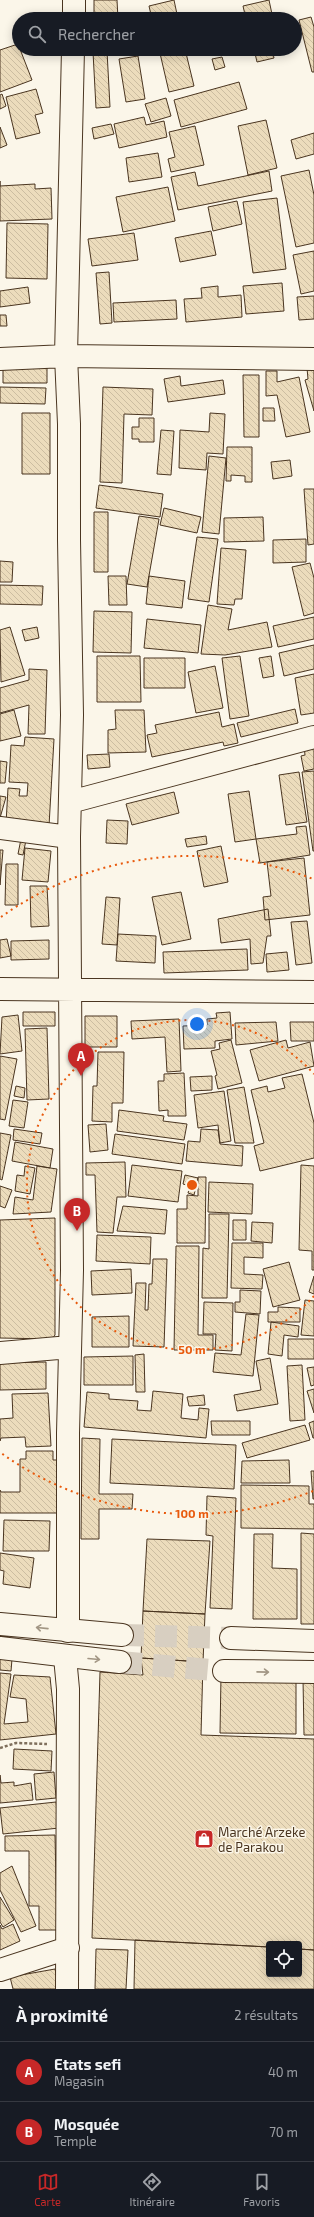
<!DOCTYPE html>
<html lang="fr">
<head>
<meta charset="utf-8">
<style>
  body { margin:0; font-family:"Exo 2",sans-serif; background:#20242c; color:#f1f3f6 }
  .controls { position:absolute; right:12px; bottom:12px; display:grid; overflow:hidden; border-radius:4px; box-shadow:0 2px 10px #0003 }
  .controls button { width:36px; height:36px; display:grid; place-items:center; padding:0; border:0; border-bottom:1px solid #363941; background:#171b24; color:#f1f3f6; font:20px sans-serif }
  .you { position:absolute; left:197px; top:1024px; width:14px; height:14px; margin:-10px; border:3px solid #fff; border-radius:50%; background:#1a73e8; box-shadow:0 0 0 6px #1a73e833 }
  .badge { display:grid; place-items:center; width:26px; height:26px; border-radius:50%; background:#c62828; color:#fff; font-size:13px; font-weight:700 }
  .pin { position:absolute; translate:-50% -33px; filter:drop-shadow(0 1px 2px #0008) }
  .pin::after { content:''; position:absolute; top:21px; width:14px; height:12px; background:inherit; clip-path:polygon(0 0,100% 0,50% 100%) }
  .list { margin:0; padding:0; list-style:none }
  h2 { display:flex; justify-content:space-between; align-items:center; height:52px; margin:0; padding:0 16px; font-size:17px }
  h2 small { font-size:13px; font-weight:400; color:#9ea1a6 }
  .list li { display:grid; grid-template-columns:26px 1fr auto; gap:12px; align-items:center; box-sizing:border-box; height:60px; padding:0 16px; border-top:1px solid #363941 }
  .list b { display:block; font-size:15px; white-space:nowrap }
  .list p { margin:0; font-size:13px; white-space:nowrap; color:#9ea1a6 }
  .list em { font-size:13px; font-style:normal; color:#9ea1a6 }
  .icon { flex:none; width:22px; height:22px; fill:none; stroke:currentColor; stroke-width:2; stroke-linecap:round; stroke-linejoin:round }
  .map { position:relative; flex:none; width:314px; height:1989px; overflow:hidden }
  .search { position:absolute; background:#171b24; box-shadow:0 2px 10px #0003; left:12px; right:12px; top:12px; height:44px; display:flex; align-items:center; gap:10px; box-sizing:border-box; padding:0 14px; border-radius:22px; color:#9ea1a6; font-size:15px }
  .sheet { height:172px; background:#171b24 }
  nav { display:flex; justify-content:space-around; align-items:center; box-sizing:border-box; height:56px; border-top:1px solid #363941; background:#171b24; font-size:11px; color:#9ea1a6 }
  nav a { display:grid; justify-items:center; gap:2px }
  nav .on { color:#c62828 }
  .map>svg:first-child { display:block }
  .building { fill:url(#building-back-hatch); stroke:#4a3520 }
  .lines { fill:none; stroke-linecap:round; stroke-linejoin:round }
  .major-tunnel { stroke:#d8cfc1; stroke-width:22; stroke-dasharray:22 11; stroke-linecap:butt }
  .minor-casing { stroke:#4a3520; stroke-width:24 }
  .major-casing { stroke:#4a3520; stroke-width:24 }
  .path { stroke:#7f6f5c; stroke-width:2.5; stroke-dasharray:3 2; stroke-linecap:butt }
  .minor { stroke:#fbf6e9; stroke-width:22 }
  .major { stroke:#fbf6e9; stroke-width:22 }
  .oneway { stroke:#a29684 }
  .ring { fill:none; stroke:#e8590c; stroke-width:2; stroke-dasharray:2 4 }
  .labels { text-anchor:middle; dominant-baseline:central; stroke-width:3; stroke-linejoin:round; paint-order:stroke }
  .poi-label { font-size:13px; fill:#4a3520; stroke:#fbf6e9; text-anchor:start }
  .centre { fill:#e8590c; stroke:#fbf6e9; stroke-width:2 }
  .ring-label { font-size:12px; text-anchor:middle; font-weight:bold; fill:#e8590c; stroke:#fbf6e9; stroke-width:3; stroke-linejoin:round; paint-order:stroke }
</style>
</head>
<body>
<div class="map">
<svg width="314" height="1989" viewBox="0 0 314 1989">
  <defs>
    <pattern id="building-back-hatch" width="6" height="6" patternUnits="userSpaceOnUse"><rect width="6" height="6" fill="#ecdcbc"/><path d="M-1 5l2 2M0 0l6 6M5-1l2 2" fill="none" stroke="#ccbda1"/></pattern>
  </defs>
  <rect width="100%" height="100%" fill="#fbf6e9"/>
  <path class="building" d="M94,0H117L118,19H94Z
    M174,0L178,19H152L149,6Z
    M269,0L273,19H246L243,6Z
    M311,17L314,27V72H312L299,20Z
    M18,44L32,80L0,92V50Z
    M159,49H185L194,86L169,92Z
    M254,49H272L274,58L257,62Z
    M107,51L110,107L96,108L93,52Z
    M138,56L145,99L126,102L119,59Z
    M222,57L225,67L215,70L212,59Z
    M239,82L247,109L181,127L174,100Z
    M36,89L43,113L35,115L40,133L16,139L6,97Z
    M2,94L6,106L0,109V95Z
    M166,98L171,116L151,122L145,104Z
    M144,117L146,125L164,121L167,137L119,148L114,124Z
    M266,120L277,168L248,175L238,126Z
    M111,124L114,134L94,139L92,128Z
    M195,126L204,165L171,172L168,159L175,157L169,132Z
    M0,127L7,145L0,148Z
    M314,133V154L296,159L291,140Z
    M158,153L162,177L129,182L126,158Z
    M309,170L314,195V243L296,247L281,176Z
    M269,171L272,191L178,210L171,177L195,172L198,186Z
    M0,181V186L35,184V189L51,188L52,219L0,221Z
    M168,187L175,221L123,232L116,197Z
    M277,198L286,269L253,273L243,202Z
    M237,201L242,224L213,231L208,207Z
    M7,223L48,224L47,279L6,278Z
    M211,231L216,255L180,262L175,238Z
    M134,233L138,260L92,266L88,239Z
    M314,251V291L301,294L293,255Z
    M109,272L112,323L100,324L96,273Z
    M282,283L284,311L246,314L243,286Z
    M218,286V297L241,295L242,317L186,322L184,299L202,298L201,288Z
    M28,287L30,303L0,307V291Z
    M314,296V319L299,320L297,297Z
    M176,300L177,319L114,322L113,303Z
    M0,315H6L7,326H0Z
    M3,368H47V383H3Z
    M307,368H314V411L305,380L308,379Z
    M266,371H277V382L299,377L310,432L286,437L277,395L266,396Z
    M243,375H259V437H244Z
    M180,376L181,386L223,380L225,394L168,402L164,379Z
    M0,387L46,388L45,404L0,403Z
    M103,387L153,389L152,415L124,414L122,483L100,482Z
    M263,408H274L275,421H263Z
    M22,413H50V474H22Z
    M210,413L225,414L223,454L207,453L206,470L179,468L180,430L209,432Z
    M139,418H154V442H139V439H132V427H139Z
    M161,430L174,431L171,475L157,474Z
    M227,447H252V482H245V476L231,475V481H226Z
    M209,456L226,458L219,534L202,532Z
    M290,460L292,476L273,479L271,462Z
    M99,485L163,494L160,517L96,508Z
    M304,489H314V544L308,545Z
    M164,508L201,517L197,533L160,525Z
    M94,512H108V572H94Z
    M139,516L159,519L147,587L127,584Z
    M263,517L264,541L224,542V518Z
    M197,537L218,539L209,602L188,599Z
    M306,539V562L273,563V540Z
    M221,548L246,550L242,599H235L234,605L217,604Z
    M0,561L13,562L12,582H0Z
    M310,563L314,578V613L304,616L292,567Z
    M108,576H126L127,605H109Z
    M149,576L185,581L182,608L146,604Z
    M0,585L43,586L42,605L0,604Z
    M208,605L232,609L228,630L267,622L272,647L225,655L201,654Z
    M94,611L132,612L131,653L93,652Z
    M314,617V639L278,647L273,626Z
    M147,619L201,625L198,653L144,648Z
    M10,627L25,675L1,682L0,630Z
    M37,627L39,638L25,641L22,630Z
    M314,645V669L284,676L279,653Z
    M97,656H140L141,702H97Z
    M240,656L249,716L230,719L222,658Z
    M271,656L274,676L263,678L259,658Z
    M144,658H185V688H144Z
    M215,666L223,708L196,713L188,672Z
    M29,669L47,670L45,734H28L29,705L0,713V688L29,680Z
    M314,674V713L301,715L295,678Z
    M295,709L298,723L241,737L237,723Z
    M14,710L21,736L0,741V714Z
    M115,710H144L146,752L108,753V730L116,729Z
    M219,712L222,727L234,724L238,743L224,746L223,742L152,757L147,735L157,733L155,725Z
    M25,737L54,739L49,826L6,824L8,788L20,789L19,796H27L28,783L9,782L11,745L24,746Z
    M314,744V769L304,771L301,756L305,755L304,746Z
    M109,754L110,767L88,769L87,755Z
    M0,761L7,762L5,783H0Z
    M314,771V851H313L302,772Z
    M299,772L307,822L286,825L279,775Z
    M249,791L256,839L235,842L228,794Z
    M174,792L179,813L132,825L126,804Z
    M0,796L6,797L0,818Z
    M107,820L128,821L127,844L106,843Z
    M306,826L310,855L260,863L256,839L297,834L296,827Z
    M206,836L207,844L187,847L185,839Z
    M21,839L26,840L23,855L18,854Z
    M221,846L228,882L204,887L197,851Z
    M25,848L51,851L48,882L22,880Z
    M0,850H3L0,885Z
    M304,858L310,915L265,920L263,897L271,896L267,862Z
    M6,864H18V905H5Z
    M30,886H47L49,926L31,927Z
    M181,892L191,939L162,945L152,897Z
    M106,897L120,898L117,945L102,944Z
    M268,909L271,936H267L263,963L251,964L250,939L221,943L218,919Z
    M307,921L312,963L296,965L291,922Z
    M118,934L156,936L155,963L116,961Z
    M7,939L11,956L0,958V940Z
    M49,940V959L11,960V941Z
    M247,949L248,970L164,973L163,952Z
    M287,952L289,970L267,972L266,954Z
    M23,1012H55V1026H23Z
    M230,1012L232,1039L215,1041V1048L184,1049L183,1026L207,1025V1019L217,1018L216,1013Z
    M18,1015L22,1051L0,1054L2,1017Z
    M85,1016H117V1047H85Z
    M179,1019L181,1071L167,1072L165,1037L132,1039L131,1021Z
    M276,1022L278,1041L236,1045L235,1023Z
    M290,1022H314V1041H291Z
    M47,1028L49,1099L27,1100L25,1029Z
    M231,1040L242,1083L218,1089L215,1076L217,1075L211,1051L220,1049L219,1043Z
    M286,1040L288,1048L310,1042L314,1066L259,1081L250,1050Z
    M98,1052H124L123,1103H112V1122L92,1121L93,1086H97Z
    M0,1056L17,1059L5,1120L0,1119Z
    M184,1073L186,1116H168V1110L159,1111L158,1081H164V1074Z
    M302,1074L314,1123V1158L260,1171L254,1146L264,1143L251,1090L267,1086L268,1092L285,1088L282,1078Z
    M212,1076V1090L191,1091L190,1077Z
    M16,1086L25,1088L24,1098L14,1096Z
    M244,1087L254,1143H235L227,1090Z
    M224,1091L231,1141L220,1143L218,1125L198,1128L194,1095Z
    M13,1100L28,1102L24,1128L9,1126Z
    M119,1110L164,1116L163,1121L187,1124L184,1140L117,1131Z
    M106,1124L108,1150L90,1152L88,1125Z
    M14,1129L42,1133L40,1144L13,1140Z
    M201,1129L218,1130L220,1144L243,1146L242,1166L186,1161L188,1141L200,1142Z
    M0,1133L11,1135L2,1180L0,1179Z
    M115,1134L185,1144L182,1164L112,1154Z
    M15,1142L53,1149L50,1168L12,1161Z
    M125,1162L126,1197H117L113,1233L97,1232L95,1175H86V1163Z
    M132,1165L182,1171L178,1202L128,1196Z
    M301,1165L314,1166V1270H312V1251L299,1250Z
    M25,1166L35,1168L30,1194L15,1191L17,1175L24,1176Z
    M37,1166L57,1169L51,1212L13,1214L15,1197L33,1200Z
    M185,1175L198,1178L194,1195L188,1193L190,1186L183,1184Z
    M198,1177H206L205,1243H177V1209H187V1195L198,1196Z
    M209,1182L253,1184L252,1214L208,1212Z
    M0,1186L12,1190L5,1208L0,1206Z
    M123,1206L167,1210L165,1234L117,1231Z
    M209,1214H229L227,1298H202L203,1248L209,1249Z
    M55,1218V1335L52,1339L0,1338V1220Z
    M233,1220H246V1240H233Z
    M252,1222L273,1223L272,1243L251,1241Z
    M97,1235L151,1237L150,1264L96,1261Z
    M232,1243H263V1258L244,1257V1274L263,1275L262,1289L231,1288Z
    M176,1246H199L198,1335H213V1350H174Z
    M153,1259H167L164,1347L133,1346L136,1283H146L145,1310H148L149,1284H152Z
    M289,1262L300,1300L273,1307L263,1269Z
    M131,1269L132,1293L92,1295L91,1271Z
    M314,1276V1294L309,1292Z
    M240,1290L261,1291L260,1314L235,1312V1302H240Z
    M305,1300L314,1301V1336L301,1335Z
    M204,1302L233,1303L232,1351L215,1350L216,1334H203Z
    M278,1307L300,1308V1322H268V1312H278Z
    M246,1314L259,1315L253,1376L213,1372L215,1353L241,1355Z
    M129,1316V1347H92V1317Z
    M271,1322L299,1326L298,1337L284,1335L282,1356L268,1354Z
    M288,1339H314V1359H288Z
    M144,1354L145,1392H136L135,1355Z
    M133,1356V1385H84V1357Z
    M270,1358L278,1404L237,1411L234,1395L261,1390L256,1361Z
    M46,1362V1389L0,1390V1363Z
    M302,1365L305,1420L290,1421L287,1366Z
    M314,1367V1385L311,1386L307,1368Z
    M314,1389V1413L307,1391Z
    M153,1391L183,1394L181,1418L198,1420L199,1408L209,1409L206,1438L84,1427L87,1392L109,1394V1399L138,1401L137,1410L151,1411Z
    M48,1393L51,1446L26,1447L25,1437L1,1438L0,1441V1419L13,1418L12,1394Z
    M204,1395L205,1405L189,1406L187,1397Z
    M211,1421H250V1435H212Z
    M314,1421V1438H313L309,1423Z
    M305,1425L310,1440L247,1458L242,1443Z
    M82,1438L100,1439L99,1494H133L132,1509H99V1539H81Z
    M112,1439L236,1445L234,1489L110,1483Z
    M26,1451H53V1460H60V1513H0V1490L1,1492H20V1459H26Z
    M289,1460L290,1483H241L242,1461Z
    M311,1471H314V1499H313Z
    M241,1485L309,1486V1504H314V1529L241,1528Z
    M207,1496L236,1498L232,1609L210,1608L213,1536L206,1535Z
    M4,1520L50,1521L49,1551H3Z
    M301,1533L314,1534V1624H301Z
    M254,1534H273L272,1568L297,1569V1619H253Z
    M147,1539L210,1541L205,1614L143,1611Z
    M0,1553L34,1558L30,1588L3,1584L4,1571L0,1570Z
    M143,1611L205,1614L203,1662L141,1658Z
    M0,1658L12,1659L11,1671L0,1670Z
    M141,1658L203,1662L201,1735L314,1739V1950L299,1949V1944H269V1947L92,1938L100,1672L143,1675Z
    M0,1673L11,1674L4,1724L28,1722L26,1699L10,1697L14,1675L50,1677L56,1734L0,1740Z
    M221,1676H296V1734L220,1733Z
    M303,1679H314V1735H304Z
    M14,1749L52,1751L51,1771L13,1769Z
    M54,1772L56,1798L36,1800L34,1774Z
    M0,1775L1,1783L14,1782V1786L31,1783L33,1800L0,1803Z
    M56,1802L59,1828L3,1834L0,1808Z
    M55,1835L57,1930H39V1906H29V1851H5V1836Z
    M12,1866L36,1926L21,1932L0,1890V1873Z
    M0,1897L14,1920L3,1927L0,1922Z
    M13,1924L20,1941L0,1950V1925L2,1929Z
    M135,1940L269,1947V1974H299V1949L314,1950V1989H134Z
    M96,1949L128,1950L126,1989H95Z
    M55,1969L59,1989H13L10,1977Z"/>
  <g class="lines">
    <path class="major-tunnel" d="M122,1635L231,1638
      M120,1662L224,1671"/>
    <defs>
      <path id="minor" d="M74,0V19
        M0,359L66,356L314,359
        M70,802L314,737
        M0,828L69,837
        M0,989L314,992
        M0,1353L70,1347
        M68,1631V1433L72,1270L69,837L72,715L69,540V424L66,356L73,49
        M65,1657L68,1689L67,1989
        M0,1970L68,1948"/>
      <path id="major" d="M0,1624L122,1635
        M231,1638L314,1641
        M0,1648L120,1662
        M224,1671L314,1672"/>
    </defs>
    <use href="#minor" class="minor-casing"/>
    <use href="#major" class="major-casing"/>
    <path class="path" d="M0,1748L16,1743L47,1744"/>
    <use href="#minor" class="minor"/>
    <use href="#major" class="major"/>
  </g>
  <defs><path id="oneway-shaft" d="M-6 0H5M1.5-3L5.5 0L1.5 3" fill="none" stroke-width="1.6" stroke-linecap="round" stroke-linejoin="round"/></defs>
  <g class="oneway">
    <use href="#oneway-shaft" transform="translate(42 1628) rotate(-174)"/>
    <use href="#oneway-shaft" transform="translate(94 1659) rotate(5)"/>
    <use href="#oneway-shaft" transform="translate(263 1672) rotate(1)"/>
  </g>
  <g class="ring">
    <path d="M314 1296A165 165 0 1 1 314 1074"/>
    <path d="M313 1491A329 329 0 0 1 1 1453M1 917A329 329 0 0 1 313 879"/>
  </g>
  <defs>
    <symbol id="shop-square" viewBox="-11 -11 22 22"><rect x="-9" y="-9" width="18" height="18" rx="4" fill="#c62828" stroke="#fbf6e9"/><path d="M-5-2.5h2.3a2.7 3.5 0 0 1 5.4 0H5L5.5 6h-11ZM-1.5-2.5h3a1.5 2.3 0 0 0-3 0Z" fill="#fff"/></symbol>
  </defs>
  <g fill-rule="evenodd">
    <use href="#shop-square" x="193" y="1828" width="22" height="22"/>
  </g>
  <g class="labels">
    <g class="poi-label">
      <text x="218" y="1832">Marché Arzeke<tspan x="218" dy="15">de Parakou</tspan></text>
    </g>
  </g>
  <circle cx="192" cy="1185" r="6" class="centre"/>
  <g class="ring-label">
    <text x="192" y="1354">50 m</text>
    <text x="192" y="1518">100 m</text>
  </g>
</svg>
<div class="controls">
<button><svg class="icon" aria-label="locate" viewBox="0 0 24 24"><circle cx="12" cy="12" r="6"/><path d="M12 2v4M12 18v4M2 12h4M18 12h4"/></svg></button>
</div>
<div class="you"></div>
<div class="pin badge" style="left:81px;top:1076px">A</div>
<div class="pin badge" style="left:77px;top:1231px">B</div>
<div class="search"><svg class="icon" aria-label="search" viewBox="0 0 24 24"><circle cx="10" cy="10" r="6"/><path d="M15 15l6 6"/></svg>Rechercher</div>
</div>
<section class="sheet">
<h2>À proximité<small>2 résultats</small></h2>
<ul class="list">
<li><span class="badge">A</span><div><b>Etats sefi</b><p>Magasin</p></div><em>40 m</em></li>
<li><span class="badge">B</span><div><b>Mosquée</b><p>Temple</p></div><em>70 m</em></li>
</ul>
</section>
<nav>
<a class="on"><svg class="icon" aria-label="map" viewBox="0 0 24 24"><path d="M3 6l6-2 6 2 6-2v14l-6 2-6-2-6 2zM9 4v14M15 6v14"/></svg>Carte</a>
<a><svg class="icon" aria-label="directions" viewBox="0 0 24 24"><path d="M12 3l9 9-9 9-9-9zM9 14v-3h6M13 9l2 2-2 2"/></svg>Itinéraire</a>
<a><svg class="icon" aria-label="saved" viewBox="0 0 24 24"><path d="M7 4h10v16l-5-4-5 4z"/></svg>Favoris</a>
</nav>
</body>
</html>
